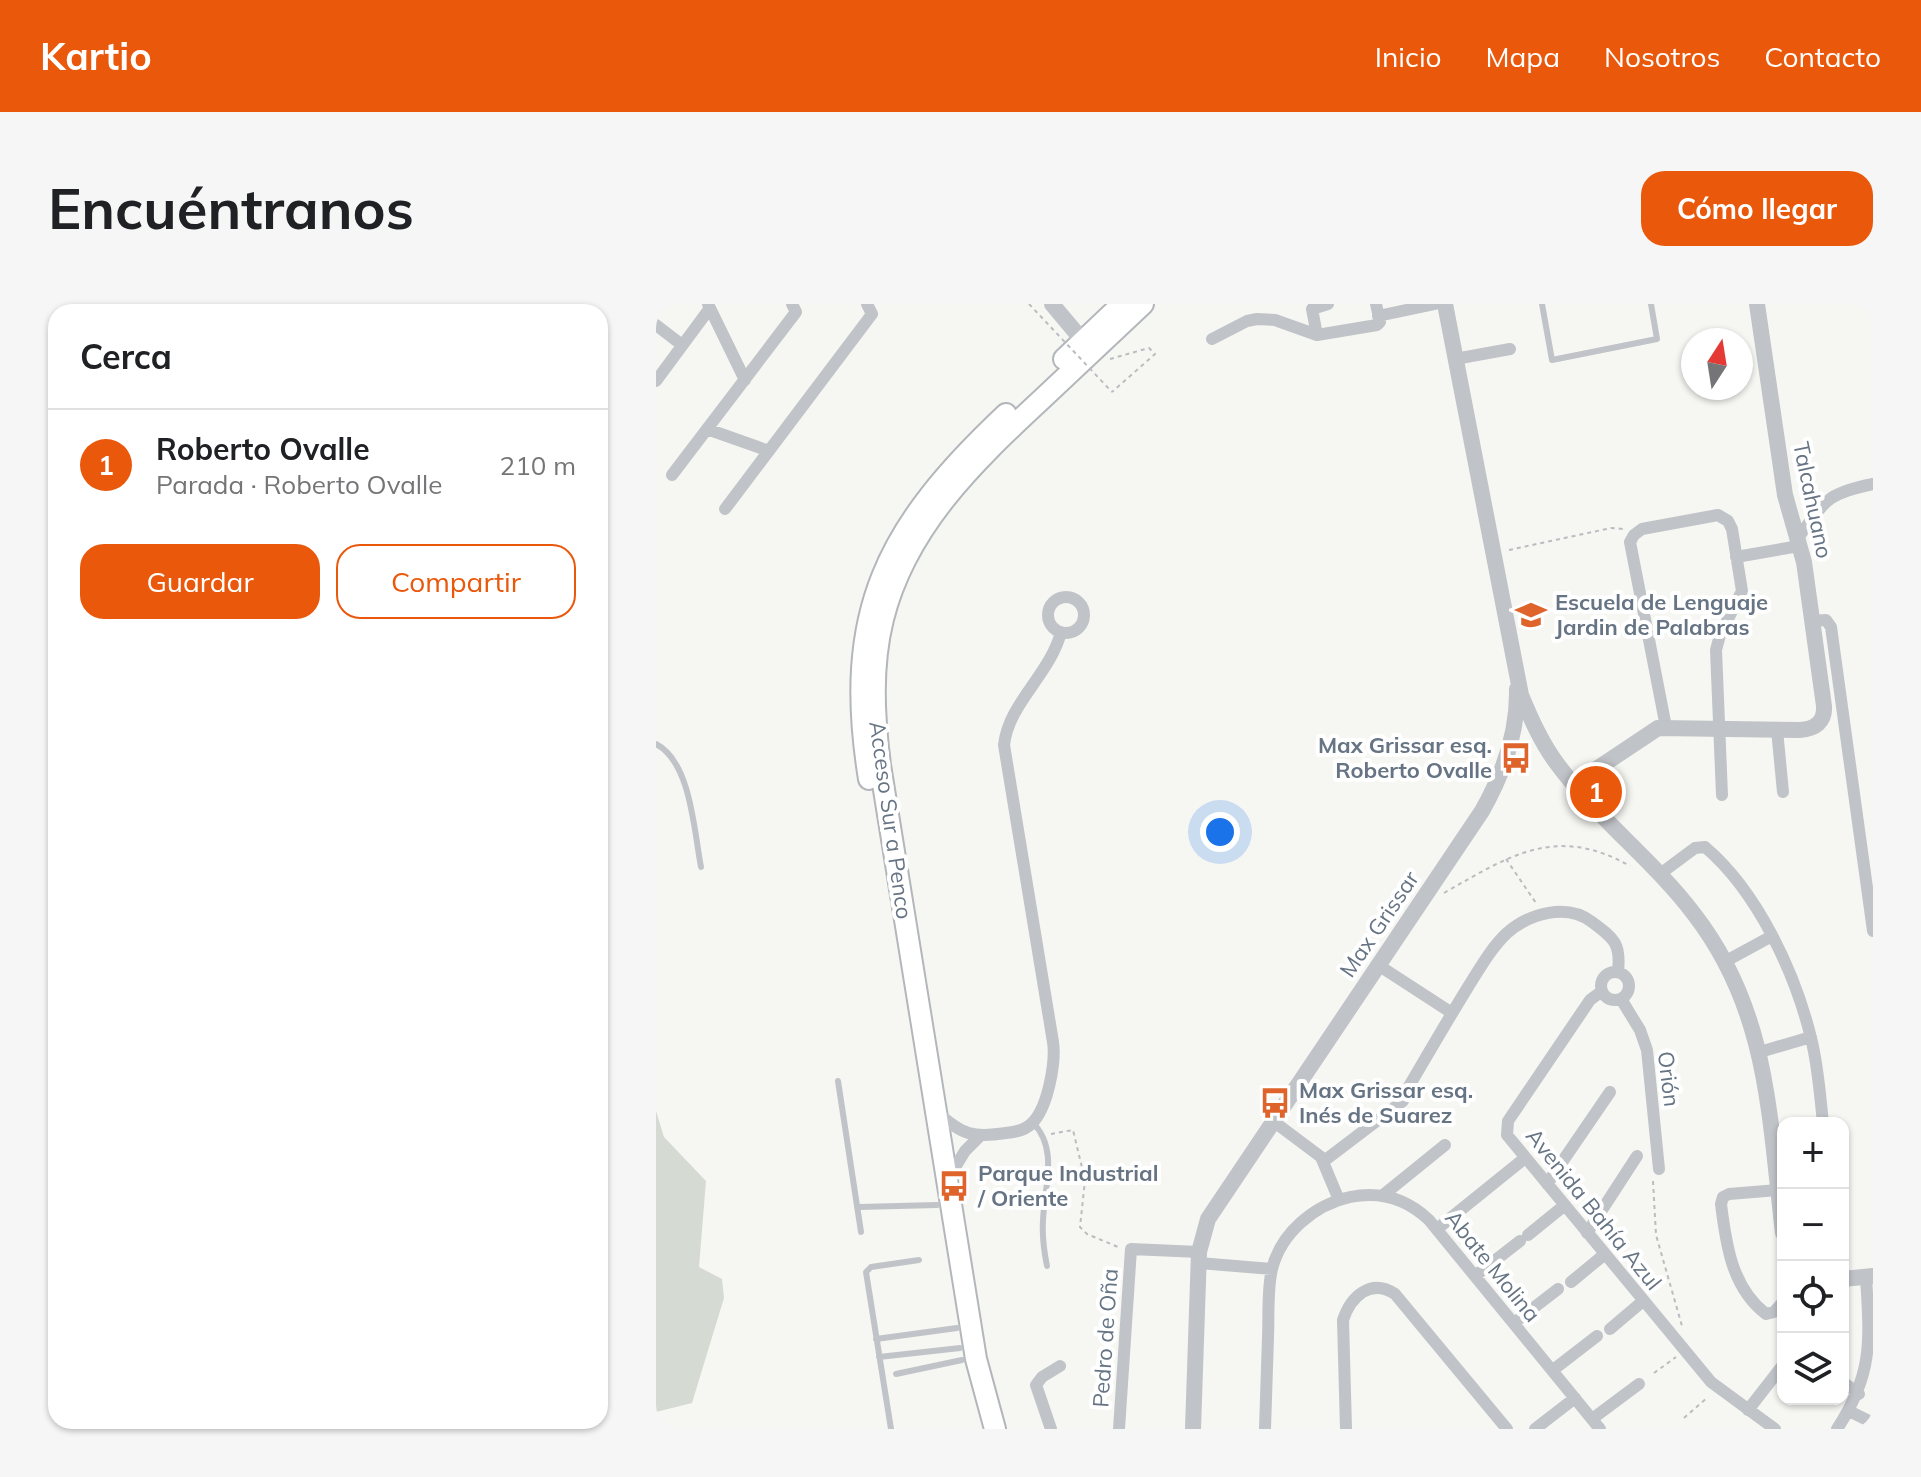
<!DOCTYPE html>
<html lang="es">
<head>
<meta charset="utf-8">
<style>
  body { margin:0; font-family:Mulish,sans-serif; background:#f6f6f6; color:#202124 }
  .controls { position:absolute; right:24px; bottom:24px; display:grid; overflow:hidden; border-radius:16px; box-shadow:0 2px 6px #0004 }
  .controls button { width:72px; height:72px; display:grid; place-items:center; padding:0; border:0; border-bottom:2px solid #e0e0e0; background:#fff; color:#202124; font:40px sans-serif }
  .compass { position:absolute; left:1025px; top:24px; width:72px; height:72px; border-radius:50%; background:#fff; box-shadow:0 2px 6px #0004; rotate:12deg }
  .you { position:absolute; left:564px; top:528px; width:28px; height:28px; margin:-20px; border:6px solid #fff; border-radius:50%; background:#1a73e8; box-shadow:0 0 0 12px #1a73e833 }
  .badge { display:grid; place-items:center; width:52px; height:52px; border-radius:50%; background:#ea580c; color:#fff; font-size:26px; font-weight:700 }
  .pin { position:absolute; translate:-50% -50%; border:4px solid #fff; box-shadow:0 2px 8px #0006 }
  .list { margin:0; padding:0; list-style:none }
  h2 { display:flex; justify-content:space-between; align-items:center; height:104px; margin:0; padding:0 32px; font-size:34px }
  h2 small { font-size:26px; font-weight:400; color:#757577 }
  .list li { display:grid; grid-template-columns:52px 1fr auto; gap:24px; align-items:center; box-sizing:border-box; height:112px; padding:0 32px; border-top:2px solid #e0e0e0 }
  .list b { display:block; font-size:30px; white-space:nowrap }
  .list p { margin:0; font-size:26px; white-space:nowrap; color:#757577 }
  .list em { font-size:26px; font-style:normal; color:#757577 }
  .actions { display:flex; gap:16px; padding:24px 32px }
  .actions a { flex:1; padding:18px 0; border:2px solid #ea580c; border-radius:24px; text-align:center; font-size:28px; color:#ea580c }
  .actions .main { background:#ea580c; color:#fff }
  .icon { flex:none; width:44px; height:44px; fill:none; stroke:currentColor; stroke-width:2; stroke-linecap:round; stroke-linejoin:round }
  .map { position:relative; flex:none; width:1217px; height:1125px; overflow:hidden; border-radius:24px }
  header { display:flex; align-items:center; gap:48px; box-sizing:border-box; height:112px; padding:0 40px; background:#ea580c; color:#fff }
  header strong { font-size:38px }
  nav { display:flex; gap:44px; margin-inline-start:auto; font-size:28px }
  .intro { display:flex; align-items:center; justify-content:space-between; box-sizing:border-box; height:192px; padding:0 48px }
  h1 { margin:0; font-size:56px }
  .button { padding:20px 36px; border-radius:24px; background:#ea580c; color:#fff; font-size:28px; font-weight:700 }
  main { display:flex; gap:48px; padding:0 48px }
  aside { flex:1; background:#fff; border-radius:24px; box-shadow:0 2px 6px #0004 }
  .map>svg:first-child { display:block }
  .green { fill:#d5dbd3 }
  .lines { fill:none; stroke-linecap:round; stroke-linejoin:round }
  .primary-casing { stroke:#b3b7bb; stroke-width:24 }
  .path { stroke:#babcbf; stroke-width:2; stroke-dasharray:4 4; stroke-linecap:butt }
  .service { stroke:#c0c3c7; stroke-width:6 }
  .minor { stroke:#c0c3c7; stroke-width:12 }
  .tertiary { stroke:#c0c3c7; stroke-width:16 }
  .primary { stroke:#fff; stroke-width:20 }
  .path-bridge { stroke:#babcbf; stroke-width:2; stroke-dasharray:4 4; stroke-linecap:butt }
  .labels { text-anchor:middle; dominant-baseline:central; stroke-width:8; stroke-linejoin:round; paint-order:stroke }
  .street-label { font-size:22px; fill:#667484; stroke:#fff }
  .poi-label { font-size:22px; font-weight:bold; fill:#667484; stroke:#fff; text-anchor:start }
</style>
</head>
<body>
<header>
<strong>Kartio</strong>
<nav><a>Inicio</a><a>Mapa</a><a>Nosotros</a><a>Contacto</a></nav>
</header>
<div class="intro"><h1>Encuéntranos</h1><a class="button">Cómo llegar</a></div>
<main>
<aside>
<h2>Cerca<small></small></h2>
<ul class="list">
<li><span class="badge">1</span><div><b>Roberto Ovalle</b><p>Parada · Roberto Ovalle</p></div><em>210 m</em></li>
</ul>
<div class="actions"><a class="main">Guardar</a><a>Compartir</a></div>
</aside>
<div class="map">
<svg width="1217" height="1125" viewBox="0 0 1217 1125">
  <rect width="100%" height="100%" fill="#f6f7f3"/>
  <path class="green" d="M0,807L8,833L50,877L43,963L66,975L68,994L36,1099L0,1108Z"/>
  <g class="lines">
    <defs>
      <path id="primary" d="M408,55L466,0
        M213,475C186,307 230,223 350,110
        M339,1125L320,1055L224,461C218,413 215,363 227,315C250,223 318,158 385,96C419,64 453,32 487,0"/>
    </defs>
    <use href="#primary" class="primary-casing"/>
    <path class="path" d="M454,55L493,44L499,50L456,88
      M853,246L955,224L968,225
      M850,555L880,599
      M788,589C853,552 900,520 974,562
      M395,830L417,826L429,876L424,923L431,930L462,943
      M997,877L1000,931L1026,1022
      M998,1069L1020,1053
      M1028,1114L1052,1093"/>
    <path class="service" d="M886,0L896,56L1001,35L995,0
      M0,440C35,458 38,527 45,563
      M182,777L205,928
      M377,819C403,845 388,884 387,917C386,932 388,947 391,962
      M203,903L281,901
      M220,1035L301,1024
      M223,1053L304,1044
      M240,1070L306,1056
      M235,1125L210,968L215,963L263,956"/>
    <path class="minor" d="M52,0L89,76
      M722,12L779,0
      M0,21L26,41
      M661,31L656,5L672,0
      M556,35L591,17L601,15L619,16L661,31L721,21L724,18L720,0
      M799,55L854,45
      M0,77L54,4
      M51,125L113,147
      M16,171L140,8L136,0
      M69,205L216,10L211,0
      M1141,235C1170,197 1168,190 1217,180
      M1080,253L1143,242
      M392 311a18 18 0 1 1 36 0a18 18 0 1 1-36 0Z
      M1156,317L1170,316L1175,323L1217,627
      M1010,423L974,238L978,231L986,225L1062,211L1072,217L1076,225L1086,287L1064,331L1060,346L1066,491
      M1121,426L1127,488
      M1004,570L1039,544L1049,543C1101,587 1139,668 1155,734C1162,761 1164,791 1167,819
      M1070,657L1116,632
      M722,661L796,709
      M945 682a14 14 0 1 1 28 0a14 14 0 1 1-28 0Z
      M946,687L934,696L852,817L851,831L1055,1078L1119,1125
      M965,695L984,726L991,746L1003,865
      M1104,748L1155,733
      M752,784C772,750 791,717 812,683C824,664 835,644 851,629C874,609 911,599 936,618C959,635 965,640 962,668
      M281,808C306,831 317,834 350,829C360,828 371,826 378,817C392,801 400,758 397,738L348,441C353,398 394,371 405,328
      M617,817L665,853L683,896
      M668,857L747,797
      M292,875L309,847L323,833
      M891,880L954,788
      M1122,886L1073,890L1067,893L1065,900C1070,941 1076,984 1110,1010L1118,1008L1127,998
      M726,892L789,841
      M781,925L869,854
      M931,929L981,852
      M872,931L909,901
      M543,959L616,965
      M819,972L864,937
      M915,978L949,950
      M858,1019L902,985
      M954,1025L987,997
      M897,1066L941,1032
      M1187,1078L1203,1090
      M1092,1106L1127,1061
      M1193,1107L1217,1119
      M936,1115L983,1080
      M395,1125L380,1081L386,1073L404,1062
      M463,1125L475,945L543,948
      M609,1125C610,1094 611,1063 612,1033C613,1011 611,986 616,965C625,929 658,901 694,893C724,887 751,895 773,916L944,1125
      M690,1125L687,1016C695,992 715,974 739,990L851,1125
      M879,1125L919,1094
      M1181,1125C1217,1070 1214,1038 1210,973"/>
    <path class="tertiary" d="M396,0L427,37
      M789,0L865,391C875,415 886,440 902,461C942,515 998,557 1038,610C1113,707 1113,813 1127,929
      M918,480L1002,424L1144,426C1159,425 1169,418 1168,402L1148,258L1129,191L1101,0
      M1187,975L1217,972
      M537,1125L543,948L552,915L826,507C847,470 862,429 861,385"/>
    <use href="#primary" class="primary"/>
    <path class="path-bridge" d="M373,0L456,88"/>
  </g>
  <defs>
    <symbol id="school-bare" viewBox="-9 -9 18 18"><path d="M0-5L7-2L0 1L-7-2ZM-4 1L0 2.5L4 1V4Q0 6-4 4Z" fill="#de642c" stroke="#fff" stroke-width="2.5" paint-order="stroke"/></symbol>
    <symbol id="bus-bare" viewBox="-9 -9 18 18"><path d="M-5-6H5V4H4V6H2V4H-2V6H-4V4H-5ZM-3.5-4V0h7V-4ZM-3.5 1.2v1.5H-2V1.2ZM2 1.2v1.5H3.5V1.2Z" fill="#de642c" stroke="#fff" stroke-width="2.5" paint-order="stroke"/></symbol>
  </defs>
  <g fill-rule="evenodd">
    <use href="#school-bare" x="853" y="289" width="44" height="44"/>
    <use href="#bus-bare" x="838" y="432" width="44" height="44"/>
    <use href="#bus-bare" x="597" y="777" width="44" height="44"/>
    <use href="#bus-bare" x="276" y="860" width="44" height="44"/>
  </g>
  <g class="labels">
    <g class="street-label">
      <text transform="translate(1157 196) rotate(78)">Talcahuano</text>
      <text transform="translate(235 516) rotate(82)">Acceso Sur a Penco</text>
      <text transform="translate(723 620) rotate(-56)">Max Grissar</text>
      <text transform="translate(1013 775) rotate(83)">Orión</text>
      <text transform="translate(938 905) rotate(51)">Avenida Bahía Azul</text>
      <text transform="translate(837 962) rotate(51)">Abate Molina</text>
      <text transform="translate(449 1034) rotate(-86)">Pedro de Oña</text>
    </g>
    <g class="poi-label">
      <text x="899" y="298">Escuela de Lenguaje<tspan x="899" dy="25">Jardin de Palabras</tspan></text>
      <text x="836" y="441" text-anchor="end">Max Grissar esq.<tspan x="836" dy="25">Roberto Ovalle</tspan></text>
      <text x="643" y="786">Max Grissar esq.<tspan x="643" dy="25">Inés de Suarez</tspan></text>
      <text x="322" y="869">Parque Industrial<tspan x="322" dy="25">/ Oriente</tspan></text>
    </g>
  </g>
</svg>
<div class="controls">
<button>+</button>
<button>−</button>
<button><svg class="icon" aria-label="locate" viewBox="0 0 24 24"><circle cx="12" cy="12" r="6"/><path d="M12 2v4M12 18v4M2 12h4M18 12h4"/></svg></button>
<button><svg class="icon" aria-label="layers" viewBox="0 0 24 24"><path d="M12 4l9 5-9 5-9-5zM3 14l9 5 9-5"/></svg></button>
</div>
<svg class="compass" viewBox="-18 -18 36 36"><path d="M0-13l5 13h-10z" fill="#e53935"/><path d="M0 13l5-13h-10z" fill="#757577"/></svg>
<div class="you"></div>
<div class="pin badge" style="left:940px;top:488px">1</div>
</div>
</main>
</body>
</html>
